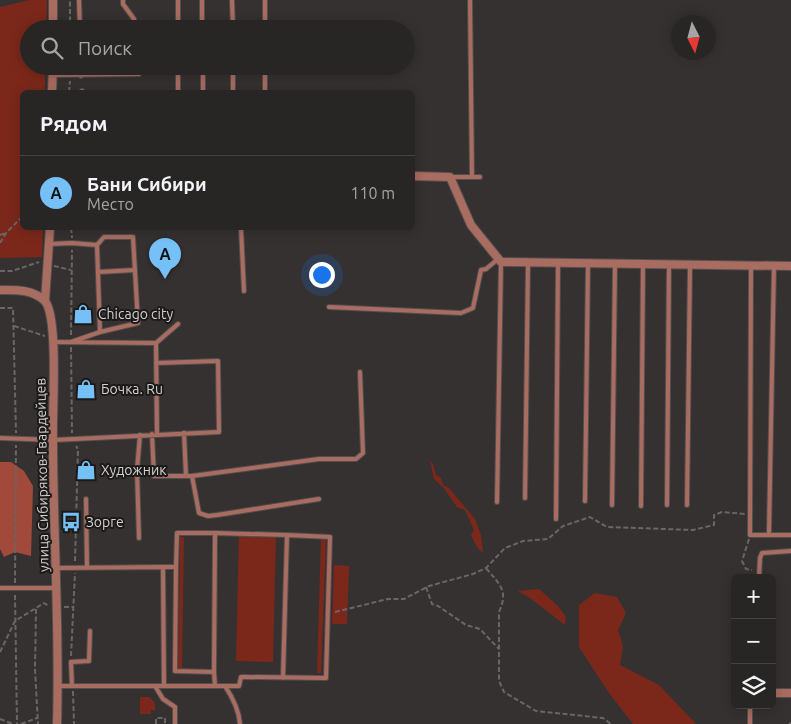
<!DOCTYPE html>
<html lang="ru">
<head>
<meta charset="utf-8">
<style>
  body { margin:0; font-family:Ubuntu,sans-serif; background:#343132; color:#f1f3f6 }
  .controls { position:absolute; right:15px; bottom:15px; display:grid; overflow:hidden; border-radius:8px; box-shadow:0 2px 12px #0003 }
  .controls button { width:45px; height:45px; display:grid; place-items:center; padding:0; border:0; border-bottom:1px solid #444242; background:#282525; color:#f1f3f6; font:25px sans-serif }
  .compass { position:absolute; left:671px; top:15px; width:45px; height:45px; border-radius:50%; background:#282525; box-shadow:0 2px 12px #0003; rotate:174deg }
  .you { position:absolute; left:321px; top:274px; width:18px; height:18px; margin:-12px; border:4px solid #fff; border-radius:50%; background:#1a73e8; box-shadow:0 0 0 8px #1a73e833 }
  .badge { display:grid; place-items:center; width:32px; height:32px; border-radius:50%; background:#75c0f6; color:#111; font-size:16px; font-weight:700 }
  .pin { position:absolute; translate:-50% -41px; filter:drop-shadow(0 1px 2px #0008) }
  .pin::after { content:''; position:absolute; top:26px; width:18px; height:15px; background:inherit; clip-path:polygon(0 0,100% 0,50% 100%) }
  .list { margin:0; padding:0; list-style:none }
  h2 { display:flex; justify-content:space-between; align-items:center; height:65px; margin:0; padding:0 20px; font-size:21px }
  h2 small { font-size:16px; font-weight:400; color:#a5a5a7 }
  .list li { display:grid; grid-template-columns:32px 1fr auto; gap:15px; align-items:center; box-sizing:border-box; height:75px; padding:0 20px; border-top:1px solid #444242 }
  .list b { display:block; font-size:19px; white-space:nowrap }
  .list p { margin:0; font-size:16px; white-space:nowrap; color:#a5a5a7 }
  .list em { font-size:16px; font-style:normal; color:#a5a5a7 }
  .icon { flex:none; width:28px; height:28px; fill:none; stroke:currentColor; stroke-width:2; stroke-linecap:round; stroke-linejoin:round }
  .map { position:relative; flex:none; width:791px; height:724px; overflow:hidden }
  .search { position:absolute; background:#282525; box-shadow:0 2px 12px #0003; left:20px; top:20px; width:395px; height:55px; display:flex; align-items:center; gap:12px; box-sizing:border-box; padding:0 18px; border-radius:28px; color:#a5a5a7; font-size:19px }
  .panel { position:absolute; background:#282525; box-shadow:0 2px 12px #0003; left:20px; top:90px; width:395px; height:140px; border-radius:8px }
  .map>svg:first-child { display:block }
  .green { fill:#7b281b }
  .forest { fill:#a1493b }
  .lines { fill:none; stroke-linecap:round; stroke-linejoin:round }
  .service-casing { stroke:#524e4e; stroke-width:6 }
  .minor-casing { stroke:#524e4e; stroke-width:10 }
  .path { stroke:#6a6666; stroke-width:2; stroke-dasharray:5 2.5; stroke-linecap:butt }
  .service { stroke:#a96c61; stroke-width:4 }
  .minor { stroke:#a96c61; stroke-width:8 }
  .labels { text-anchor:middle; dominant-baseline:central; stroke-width:4; stroke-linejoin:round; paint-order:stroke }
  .poi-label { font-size:14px; fill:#d3d1d0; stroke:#1c1a19; text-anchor:start }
  .street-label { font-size:14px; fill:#d3d1d0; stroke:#1c1a19 }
</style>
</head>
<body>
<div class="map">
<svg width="791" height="724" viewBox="0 0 791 724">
  <rect width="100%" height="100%" fill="#363131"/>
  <path class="green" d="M30,0H47L46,29H29V66H45V92H22V228H43L42,257L0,258V7Z
    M430,460L433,464L436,475L441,478L443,485L449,488L475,519L481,535L483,553L477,547L471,535L474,530L465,510L457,507L443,487L434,479Z
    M239,533L276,534L273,662L236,661Z
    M180,537H184L182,668H178Z
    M321,540H326L321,673H317Z
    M334,565L349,566L347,624H332Z
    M539,589L557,605L566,617L565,625L530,598L518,591Z
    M595,593L617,597L626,613L618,630L623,646L620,665L659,685L696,724H633L609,693L579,647V605Z
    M140,697H149L155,703V710H151V714H140Z"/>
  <path class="forest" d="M0,462H11L24,471L33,486L31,556L15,552L4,557L0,549Z"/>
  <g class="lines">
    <defs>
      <path id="service" d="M79,0L80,29
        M123,0V4L134,19L136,29
        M178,0V29
        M202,0V29
        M232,0L233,29
        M265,0V29
        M470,0L472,177
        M81,66V76
        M178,66V92
        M203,66V92
        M233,66V92
        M265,66V92
        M54,75L139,74V66
        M82,91V92
        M450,177H480
        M241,228L244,291
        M49,244L72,243L97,245L100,332
        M751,265L750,535H791
        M98,272L135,270
        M329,307L461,313L473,308L481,270L486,269L498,259
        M53,342L156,343L178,324
        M71,342L100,332L138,323L133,237H104L97,245
        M156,343L157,434
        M184,433L186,476
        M152,434L154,476H192L199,513L208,516L217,515L319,499
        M0,438L53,440L219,432L218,361L156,363
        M192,476L319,459H356L363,453L360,372
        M525,498L528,263
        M86,499L87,567
        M585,501L588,263
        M497,502L501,262
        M612,505L615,264
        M667,505L669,264
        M687,505L690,265
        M641,506L643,264
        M556,519L558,263
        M769,532L774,265
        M215,533L287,535
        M139,538L137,470L140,435
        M163,567H176L175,671L214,672L215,533H177L176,567
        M56,568L163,567L164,686
        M759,578L760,558L762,553L791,551
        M0,588H57
        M214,672L215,686
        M58,686H225
        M72,686L71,662L89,661L90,631
        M155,686L163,699L175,707V724
        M240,724C239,710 233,698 225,686H239L241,677H244L326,678L330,537L287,535L283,678
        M750,724V705"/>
      <path id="minor" d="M53,29V0
        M52,92L53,66
        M412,176L450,177L471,225L501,262L791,266
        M50,228L45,301C59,319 52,412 53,439C53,534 60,629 57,724
        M0,290C16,290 32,289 45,301
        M772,693H791"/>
    </defs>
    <use href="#service" class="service-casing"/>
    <use href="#minor" class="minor-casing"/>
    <path class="path" d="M70,29V0
      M69,92L70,81
      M71,228L72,238
      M0,235L6,233
      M0,243L6,233L22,217
      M54,266L71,270
      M0,271H12L39,262
      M0,308H13L16,433
      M14,326L45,336
      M71,335L72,250
      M71,347L72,433
      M749,539L742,561L746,569L752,570
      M75,561L78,449L76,446
      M486,568C499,584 509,590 499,612V681L504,692L536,711L603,718L611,724
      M15,583L16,445
      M426,587L432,604L438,606L466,625L480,629L499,649
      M15,595L17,724
      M64,607H74
      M36,609L35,669L38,724
      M335,612L388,599H404L429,586L473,574L486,568L505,548L523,541L548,539L563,526L590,517L607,527L693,530L714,525V515L722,512L745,514
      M0,652L15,621L44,603L49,606
      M71,656L75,573
      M73,691L74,724
      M0,719L13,724
      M21,724L37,718
      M156,724V718H165V724
      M789,724L791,723"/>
    <use href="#service" class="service"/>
    <use href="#minor" class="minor"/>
  </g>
  <defs>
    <symbol id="shop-bare" viewBox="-9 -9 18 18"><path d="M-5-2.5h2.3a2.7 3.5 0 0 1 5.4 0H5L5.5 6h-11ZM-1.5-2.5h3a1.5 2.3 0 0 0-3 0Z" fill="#75c0f6" stroke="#1c1a19" stroke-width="2.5" paint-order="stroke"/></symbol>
    <symbol id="bus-bare" viewBox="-9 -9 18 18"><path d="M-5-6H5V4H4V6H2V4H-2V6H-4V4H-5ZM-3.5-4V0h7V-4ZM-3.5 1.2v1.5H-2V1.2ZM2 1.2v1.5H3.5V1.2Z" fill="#75c0f6" stroke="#1c1a19" stroke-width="2.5" paint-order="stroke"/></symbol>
  </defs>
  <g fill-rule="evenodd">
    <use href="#shop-bare" x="69" y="300" width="28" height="28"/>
    <use href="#shop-bare" x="72" y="375" width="28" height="28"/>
    <use href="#shop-bare" x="72" y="456" width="28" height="28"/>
    <use href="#bus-bare" x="57" y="508" width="28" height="28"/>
  </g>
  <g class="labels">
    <g class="poi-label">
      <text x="98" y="314">Chicago city</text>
      <text x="101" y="389">Бочка. Ru</text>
      <text x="101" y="470">Художник</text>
      <text x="86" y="522">Зорге</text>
    </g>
    <g class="street-label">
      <text transform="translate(42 475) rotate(-91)">улица Сибиряков-Гвардейцев</text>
    </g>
  </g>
</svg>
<div class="controls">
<button>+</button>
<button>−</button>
<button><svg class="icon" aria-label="layers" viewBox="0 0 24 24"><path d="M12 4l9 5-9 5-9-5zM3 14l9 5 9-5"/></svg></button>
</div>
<svg class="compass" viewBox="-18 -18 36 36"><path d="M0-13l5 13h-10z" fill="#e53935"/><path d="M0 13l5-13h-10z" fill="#a5a5a7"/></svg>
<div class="you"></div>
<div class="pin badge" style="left:165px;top:279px">A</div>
<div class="search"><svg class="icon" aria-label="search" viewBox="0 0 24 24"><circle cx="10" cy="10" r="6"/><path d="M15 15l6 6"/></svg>Поиск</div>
<section class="panel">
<h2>Рядом<small></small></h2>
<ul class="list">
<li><span class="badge">A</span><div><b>Бани Сибири</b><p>Место</p></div><em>110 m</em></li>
</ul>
</section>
</div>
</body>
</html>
